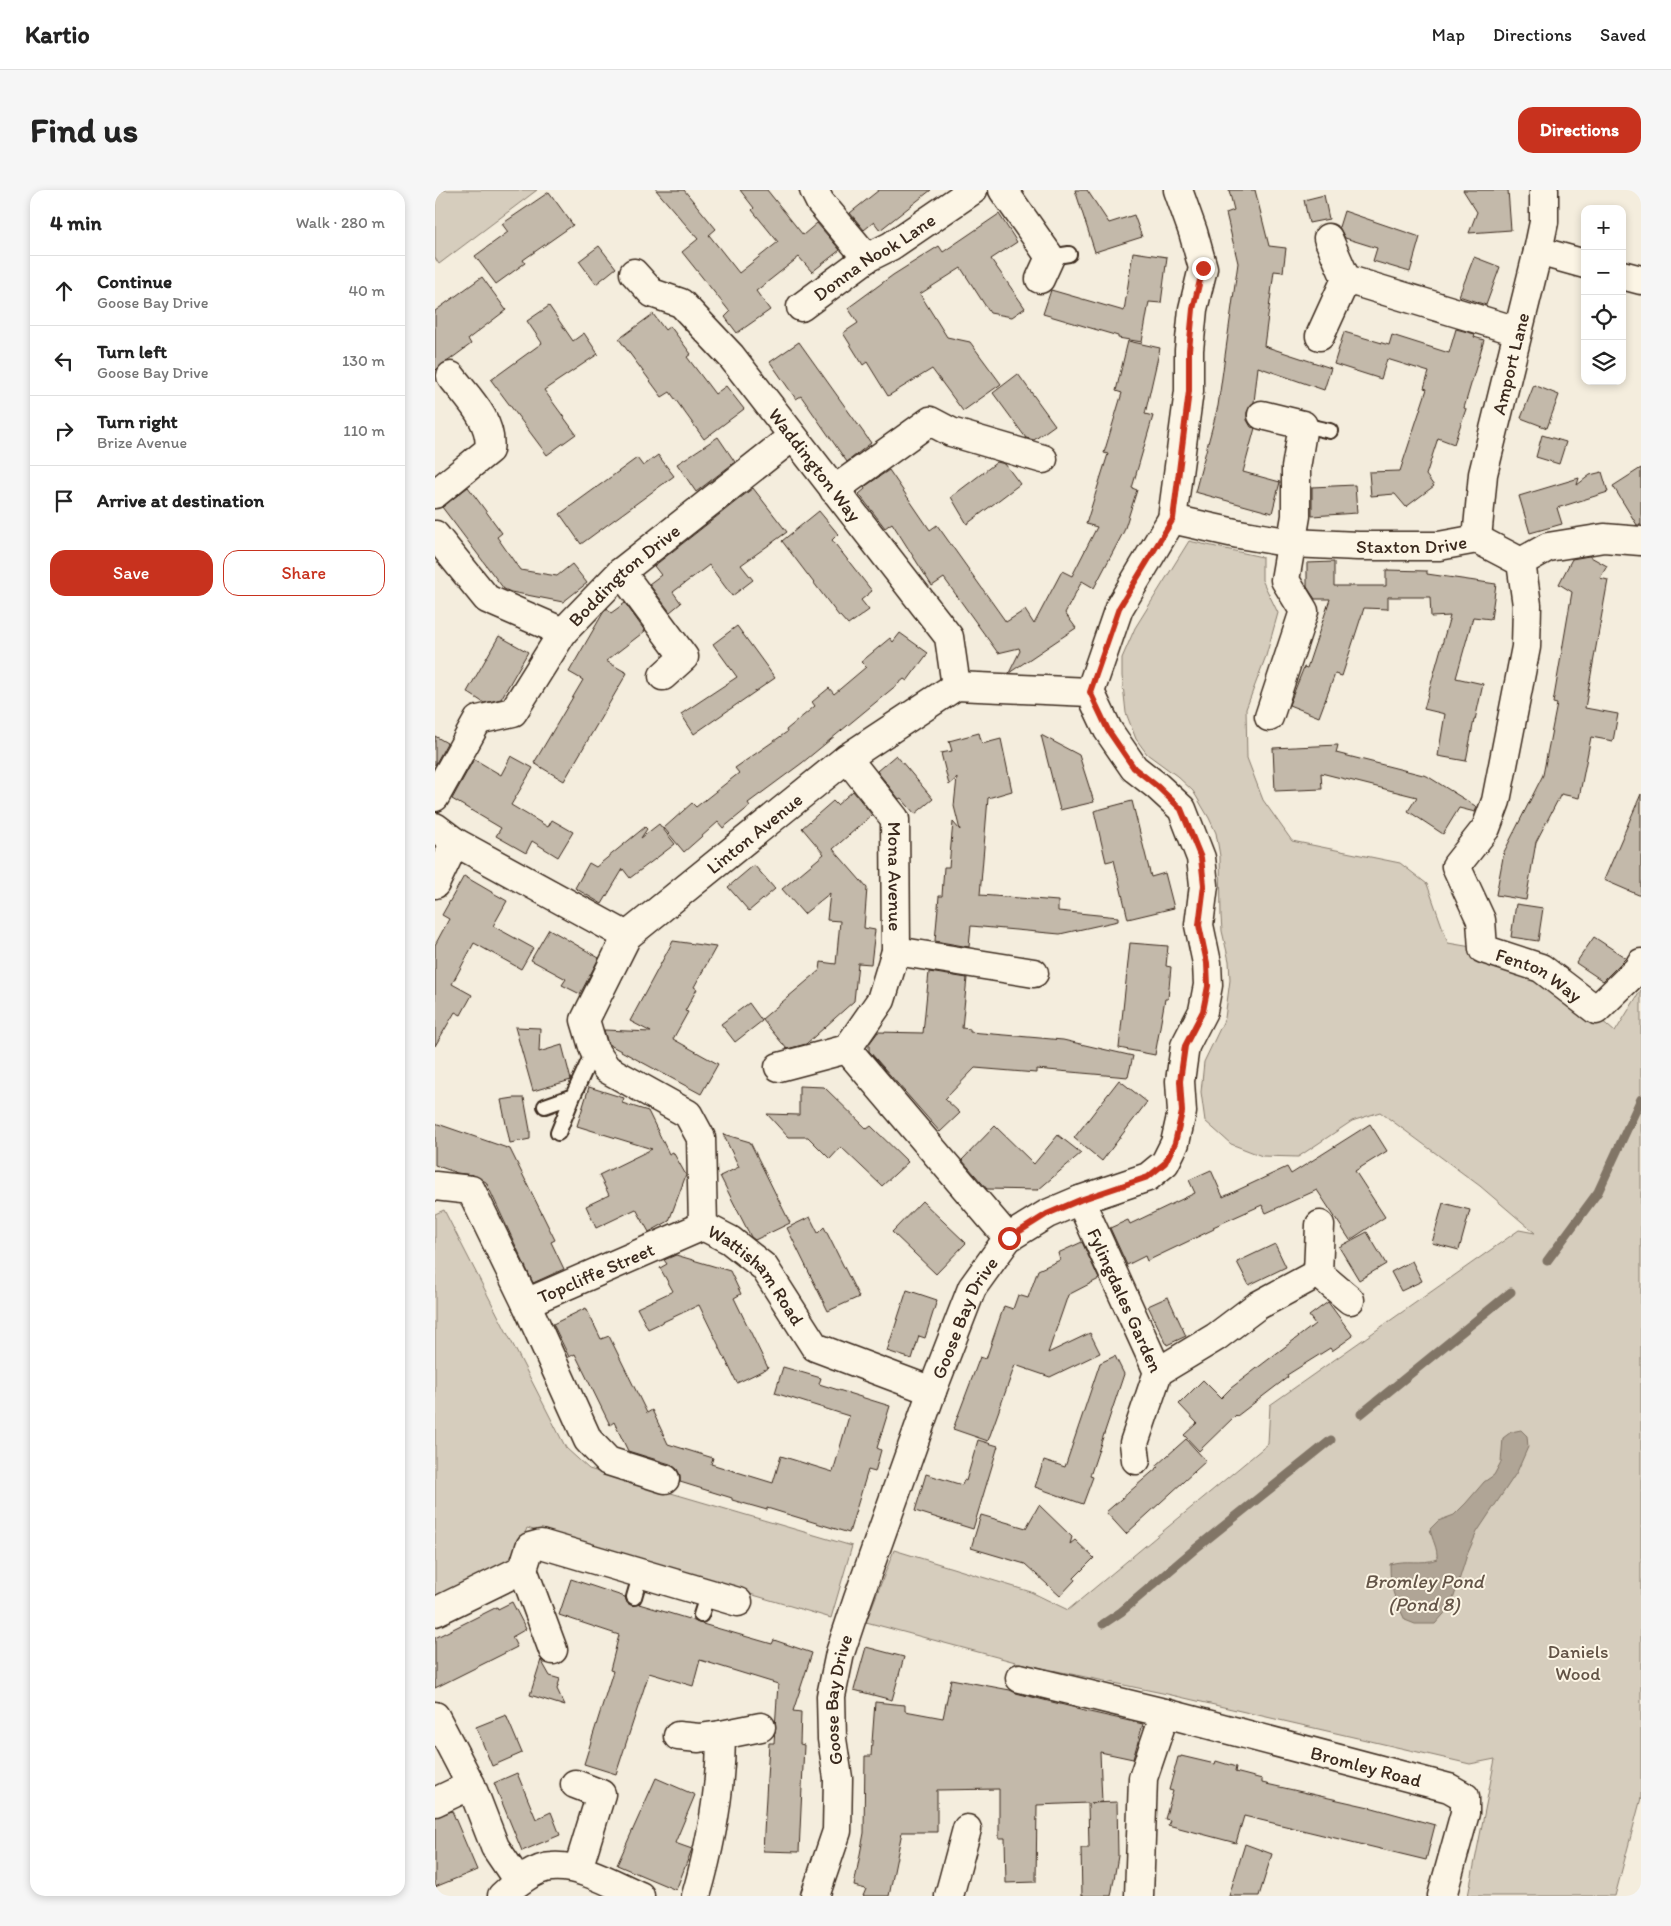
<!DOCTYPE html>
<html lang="en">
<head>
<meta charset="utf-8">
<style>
  body { margin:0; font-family:Itim,sans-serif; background:#f6f6f6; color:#222 }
  .controls { position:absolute; right:15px; top:15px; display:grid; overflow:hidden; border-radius:10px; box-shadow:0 2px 8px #0003 }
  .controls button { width:45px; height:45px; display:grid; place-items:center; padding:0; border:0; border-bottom:1px solid #e0e0e0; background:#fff; color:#222; font:25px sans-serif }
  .stop { position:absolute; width:15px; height:15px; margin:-11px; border:4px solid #c8321e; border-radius:50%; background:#fff }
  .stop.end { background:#c8321e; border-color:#fff; box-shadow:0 1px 5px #0008 }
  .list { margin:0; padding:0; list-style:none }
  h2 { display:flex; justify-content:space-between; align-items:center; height:65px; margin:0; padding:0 20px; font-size:21px }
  h2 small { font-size:16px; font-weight:400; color:#767676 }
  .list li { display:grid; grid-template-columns:32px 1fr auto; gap:15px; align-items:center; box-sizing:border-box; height:70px; padding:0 20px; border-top:1px solid #e0e0e0 }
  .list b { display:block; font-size:19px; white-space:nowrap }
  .list p { margin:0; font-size:16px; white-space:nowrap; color:#767676 }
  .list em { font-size:16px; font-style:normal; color:#767676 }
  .actions { display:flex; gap:10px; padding:15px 20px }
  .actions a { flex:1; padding:11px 0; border:1px solid #c8321e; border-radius:15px; text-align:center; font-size:18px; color:#c8321e }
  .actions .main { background:#c8321e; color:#fff }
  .icon { flex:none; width:28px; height:28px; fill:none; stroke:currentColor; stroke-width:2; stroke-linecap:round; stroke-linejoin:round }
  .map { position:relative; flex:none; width:1206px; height:1706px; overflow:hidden; border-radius:15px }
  header { display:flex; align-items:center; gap:30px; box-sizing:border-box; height:70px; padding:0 25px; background:#fff; border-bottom:1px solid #e0e0e0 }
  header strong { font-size:24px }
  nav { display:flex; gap:28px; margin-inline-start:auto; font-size:18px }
  .intro { display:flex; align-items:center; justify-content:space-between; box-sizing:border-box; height:120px; padding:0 30px }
  h1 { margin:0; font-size:35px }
  .button { padding:12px 22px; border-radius:15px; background:#c8321e; color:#fff; font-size:18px; font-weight:700 }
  main { display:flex; gap:30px; padding:0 30px }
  aside { flex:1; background:#fff; border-radius:15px; box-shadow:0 2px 8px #0003 }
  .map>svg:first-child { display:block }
  .green { fill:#d6cdbd; stroke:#887c6e }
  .water { fill:#b0a596; stroke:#817466 }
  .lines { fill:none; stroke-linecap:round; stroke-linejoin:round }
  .stream { stroke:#817466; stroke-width:9 }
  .building { fill:#c3b9aa; stroke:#3b2a1e }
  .lane-casing { stroke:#3b2a1e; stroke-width:18 }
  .street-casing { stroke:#3b2a1e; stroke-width:31 }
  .lane { stroke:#fcf5e5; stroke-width:14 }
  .street { stroke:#fcf5e5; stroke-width:28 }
  .route { stroke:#c8321e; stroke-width:6 }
  .labels { text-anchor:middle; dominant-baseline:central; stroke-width:4; stroke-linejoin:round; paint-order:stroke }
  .street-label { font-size:19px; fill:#3b2a1e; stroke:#fcf5e5 }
  .park-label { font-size:19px; fill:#625346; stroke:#fcf5e5 }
  .water-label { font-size:20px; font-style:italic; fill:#645548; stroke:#fcf5e5 }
</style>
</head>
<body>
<header>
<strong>Kartio</strong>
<nav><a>Map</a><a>Directions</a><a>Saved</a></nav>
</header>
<div class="intro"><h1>Find us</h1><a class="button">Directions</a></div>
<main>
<aside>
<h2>4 min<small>Walk · 280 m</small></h2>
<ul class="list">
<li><svg class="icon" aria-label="ahead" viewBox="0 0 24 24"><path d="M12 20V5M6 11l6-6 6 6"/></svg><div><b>Continue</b><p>Goose Bay Drive</p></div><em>40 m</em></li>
<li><svg class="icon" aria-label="left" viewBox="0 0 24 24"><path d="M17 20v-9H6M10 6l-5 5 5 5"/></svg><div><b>Turn left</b><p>Goose Bay Drive</p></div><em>130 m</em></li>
<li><svg class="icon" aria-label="right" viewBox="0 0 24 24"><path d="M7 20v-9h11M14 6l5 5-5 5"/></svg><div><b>Turn right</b><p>Brize Avenue</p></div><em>110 m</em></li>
<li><svg class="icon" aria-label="arrive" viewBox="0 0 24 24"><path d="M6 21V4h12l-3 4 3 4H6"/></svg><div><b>Arrive at destination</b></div></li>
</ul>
<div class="actions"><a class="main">Save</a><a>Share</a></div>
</aside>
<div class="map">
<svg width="1206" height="1706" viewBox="0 0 1206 1706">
  <rect width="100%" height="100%" fill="#f4eddd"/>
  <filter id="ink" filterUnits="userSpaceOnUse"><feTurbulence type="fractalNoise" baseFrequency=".02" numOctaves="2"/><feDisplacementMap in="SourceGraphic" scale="10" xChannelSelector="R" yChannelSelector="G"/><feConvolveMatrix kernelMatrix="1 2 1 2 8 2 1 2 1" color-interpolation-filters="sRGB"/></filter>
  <g filter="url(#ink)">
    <path class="green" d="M0,0H102L4,74L0,68Z
      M754,351L827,367V390L843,423L831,466L811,519L812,568L828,610L857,651L965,673L992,694L1013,753L1048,759L1106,778L1180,842L1206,800V1608L1180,1706H1033L1060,1569L1035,1574L732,1504L588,1474L431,1432L459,1360L596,1402L633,1420L833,1254L835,1215L1084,1040L1100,1043L1045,996L945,922L917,931L863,967L827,966L796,954L770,931L766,902L769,872L790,828L795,790L794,771L787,741L786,726L785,666L781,643L774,628L758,601L742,586L712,564L701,549L691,523L687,486V468L700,438Z
      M9,1020L131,1258L154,1279L417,1356L396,1428L92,1338L78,1373L0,1410V1024Z"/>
    <path class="water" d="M1086,1240L1092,1246L1093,1257L1082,1282L1042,1342L1032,1365L1016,1416L1000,1434H980L970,1430C959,1407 955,1399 955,1374C970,1369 987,1375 1002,1369C1003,1358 997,1350 995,1339L1003,1331L1019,1325L1031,1313L1049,1292L1059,1285L1066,1272L1068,1248L1076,1242Z"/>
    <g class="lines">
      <path class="stream" d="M1112,1071L1163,1002L1206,909
        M926,1224L1076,1102
        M668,1434L686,1422L760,1359L896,1250"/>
    </g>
    <path class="building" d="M221,0H249L281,39L274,45L304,83L343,52L317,20L319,18L305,0H332L368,45L382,33L405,60L377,82L364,67L321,101L335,120L302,143L290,127L295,122L247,62L263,49Z
      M444,0H496L445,40L439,32L429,40L415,23Z
      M640,0H652L674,33L699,25L707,47L660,62Z
      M794,0H820L834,56L851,58L848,82L839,81L829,156L896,178L889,200L823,177L819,212L812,222V230L816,237L820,238L808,282L845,292L837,323L760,302L783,216L803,73L791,23L799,20Z
      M1028,0H1073L1076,40L1034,43L1042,22Z
      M114,2L138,35L88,70L90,73L61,94L40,66L73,42L67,34Z
      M889,5L894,29L874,33L869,10Z
      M909,21L985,47L975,82L938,71L942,58L910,48L904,37Z
      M564,24L582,52L556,69L590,118L577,127L555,123L526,78L485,104L512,147L535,152L566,194L528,221L497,179L453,206L432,172L428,175L408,143L423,133L413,118L458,85L504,56L508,62Z
      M164,56L181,78L161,94L144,71Z
      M698,62L732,67L726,113L714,112L707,152L683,148V146L608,124L616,100L689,121Z
      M1039,67L1065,77L1051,115L1024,106Z
      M47,87L71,120L33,149L36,154L13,171L7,174L0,181V121Z
      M114,116L138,151L149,143L163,164L109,200L141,244L112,265L56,190L107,153L92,131Z
      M218,124L230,140L235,136L256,164L252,167L280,204L291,196L309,219L269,249L235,202L227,207L184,149Z
      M1021,139L1040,144L1039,147L1049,150L1029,218L1031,219L1019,254L1003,248L991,285L999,296L971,317L960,304L936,306L934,282L965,281L992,199L989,198L994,182L952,169L946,189L899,174L909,142L954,155L957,145L1014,163Z
      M693,151L725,158L710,224L718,226L697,298L702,300L689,341L659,398L647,391L630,423L641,438L574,483L585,461L584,458L563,463L509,388L497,396L457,333L450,338L424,304L430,299L429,297L454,280L495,340L502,335L571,432L590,420L599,434L627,381L637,386L662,337L651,334L673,264L669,263L687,203L681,201Z
      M364,152L436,253L412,272L366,206L361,209L335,172Z
      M583,184L620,235L599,250L591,248L558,203Z
      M1099,195L1124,205L1112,238L1086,228Z
      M1107,245L1131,252L1124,274L1101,267Z
      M283,247L300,272L261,302L242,274Z
      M223,265L239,286L146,354L125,324L202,268L208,276Z
      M562,272L570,274L585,294L532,334L516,307Z
      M1206,278V335H1202L1178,296Z
      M1167,282L1173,302L1122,318L1127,334L1095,343L1084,306L1144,288L1142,295L1155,285Z
      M920,295L922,323L877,326V297Z
      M33,297L67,343L62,347L85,380L122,386L137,374L152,393L128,412L76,402L69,399L7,317Z
      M318,298L352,342L306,375L318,390L297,406L274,375L238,402L246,413L235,422L214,394L226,385L219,376Z
      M384,321L403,344L397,350L437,401L426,410L434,420L413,435L405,426H404L347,351Z
      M1154,366L1172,376L1165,388L1173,390L1150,518L1183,524L1178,551L1156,547L1144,608L1126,604L1101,652L1091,710L1061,705L1069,662L1108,585L1122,514L1118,513L1137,402L1124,394L1137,369Z
      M899,372V396H951V380L992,381V384L1061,394L1056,429L1038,427L1021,488L1048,494L1040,530H1039L1031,571L1003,566L1010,524L989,519L1015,426L996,427L995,407H953V419L929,418L907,486L900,484L884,527L854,515L869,477L872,478L895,409H880L872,397V373Z
      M190,413L210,441L171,471L192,483L129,591L99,573L148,490L134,482L168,423L172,418L176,423Z
      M302,436L340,488L259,544L246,524L302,487L278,454Z
      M465,443L493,463L472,491L469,489L367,573L313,613L315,616L288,638L283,632L249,662L229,638L257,613L261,617L304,583L300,578L352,542L351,540L380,516L377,512L394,498L399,504L431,477L426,472L455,448L458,452Z
      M64,446L93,462L66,509L49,513L32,502Z
      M544,543L547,554L566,549L577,601L553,608L545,705L623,711V721L683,727V731L625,744L536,736L534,757L500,751L504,706H507L509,677H514L518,632L525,640L519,616L522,588L514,595L506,563L517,561L514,551Z
      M606,545L644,565L659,612L625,620Z
      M0,546L12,553L0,575Z
      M903,555L901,563L992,586L1042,617L1040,622L1024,618L1008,644L973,621L982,607L886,583L887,599L840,601L838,558Z
      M461,565L498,609L480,624L466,608L464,609L442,581Z
      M76,566L98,578L76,615L113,637L117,630L138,642L123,667L97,651L91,663L61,646L66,638L17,609L39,569L66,585Z
      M418,601L437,625L398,659L432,698L429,738L440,740L436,774L423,773L419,811L371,854L352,859L327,829L385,780L386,772L401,774L405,731L392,730L395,703L369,724L347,699L389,664L367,638L398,611L402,615Z
      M1206,604V706L1169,690Z
      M697,611L716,687L730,683L739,718L693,729L679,670L671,672L659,621Z
      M224,634L240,654L195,688L188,679L167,714L140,698L154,673L161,677L210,637L212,639L206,648Z
      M319,675L340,699L314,721L293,697Z
      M29,686L72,711L58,736L98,758L86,779L39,753L17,794L37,805L26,825L20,822L0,856V755L14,729L7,725Z
      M1081,714L1108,718L1103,751L1076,747Z
      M114,739L164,768L145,804L127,795L131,789L96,770Z
      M1159,747L1191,768L1168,791L1141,773Z
      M238,751L281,757L259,797L262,799L250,821L253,822L238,849L283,874L266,904L173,854L169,840L216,842L195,831Z
      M695,753L733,756L731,776L736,777L733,809H730L720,865L684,858Z
      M494,782L532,788L527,838L535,839V842L628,850L698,866L693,887L601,879V883L540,878L510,909L525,923L505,942L434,861V854L443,842L488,843Z
      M314,813L327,831L300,852L286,834Z
      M80,837L105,838L104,862L127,855L136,890L98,901Z
      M684,890L712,912L667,971L639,948Z
      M364,896L389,897L432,939L436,936L473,972L447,996L406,957L395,969L373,947H353L332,924L364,925Z
      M154,897L189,908L187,913L213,921L234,964L238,962L251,985L234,1031L214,1042L201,1019L161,1038L151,1016L174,1005L164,985L217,959L142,936Z
      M79,908H89L95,940V949L75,953L66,910Z
      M0,933L75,959L120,1050L116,1052L129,1079L98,1093L51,992L38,985L22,983L0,975Z
      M935,934L952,961L920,981L950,1027L915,1050L882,1000L831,1023L827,1015L778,1037L779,1039L712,1071L710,1066L692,1075L675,1038L693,1030L695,1034L760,1003L754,990L776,980L788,1007L852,977L856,984Z
      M560,936L599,974L623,945L646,963L603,1000L552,999L527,970Z
      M288,944L315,952L355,1033L320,1050L316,1047L285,986L304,977Z
      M487,1011L531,1053L501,1084L457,1042Z
      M1008,1013L1035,1020L1024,1060L997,1053Z
      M375,1027L383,1043L389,1037L424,1107L393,1121L352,1038Z
      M932,1042L951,1074L924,1090L904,1057Z
      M647,1052L664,1089L633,1105L613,1163L655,1143L665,1163L615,1187L580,1175L553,1251L518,1239L545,1167L551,1169L569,1116L578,1119L583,1105L593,1108L603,1080L625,1070L623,1063Z
      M840,1054L851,1077L814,1095L802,1072Z
      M241,1065L295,1081L306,1104L299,1108L333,1178L302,1193L264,1115L213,1139L202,1118L238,1101L225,1078L232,1074L229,1070Z
      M977,1071L987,1091L966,1101L956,1082Z
      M472,1100L502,1110L490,1148L484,1146L477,1169L452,1161Z
      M733,1107L751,1146L732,1155L713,1116Z
      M893,1112L918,1146L897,1161L895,1158L852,1185L853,1187L802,1226L801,1225L764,1261L749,1245L762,1233L744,1214L768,1190L786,1208L796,1198L880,1134L874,1126Z
      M151,1118L166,1149L174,1146L212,1223L217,1220L233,1254L278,1268L276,1274L338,1293L346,1266L398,1282L414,1226L340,1203L348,1177L386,1188L384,1194L455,1216L442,1258L446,1260L440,1282L433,1280L414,1343L332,1318V1320L297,1310V1308L245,1292V1285L242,1279L235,1274L193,1261L179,1232L175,1235L140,1164L134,1167L118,1134Z
      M680,1166L689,1184L655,1286L658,1287L648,1314L600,1297L609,1270L630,1277L665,1173Z
      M751,1249L771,1271L691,1344L671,1322L723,1277L722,1275Z
      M543,1250L563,1256L538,1339L480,1321L491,1284L527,1295L529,1290L531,1291Z
      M604,1315L637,1347L635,1354L640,1350L659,1368L639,1388L640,1390L625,1406L590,1374L536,1358L546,1325L591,1338Z
      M136,1389L190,1407L192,1413L196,1415L204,1414L257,1430L264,1433L337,1454L339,1450L377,1463L358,1521L366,1522L365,1554L369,1555L364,1662L328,1661L334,1553H339L343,1494L265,1470L258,1496L214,1483L181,1584L149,1574L178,1481L175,1480L184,1445L124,1425Z
      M77,1412L91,1439L77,1447L82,1457L0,1498V1448L62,1417L63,1419Z
      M431,1457L469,1467L457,1510L419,1500Z
      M106,1470L115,1486L125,1489L122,1499L130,1516L95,1505Z
      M516,1489L575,1500L581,1503L641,1518V1519L708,1534L698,1569L665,1562L667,1612L656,1613L682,1612L683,1666L676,1706H647L646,1658H654L653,1613L602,1615L601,1692L571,1693L570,1648H564V1599L502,1600V1642H467L454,1706H428L431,1699L419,1696L429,1643L430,1566H436L440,1512L470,1515V1521L508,1528Z
      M71,1525L87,1563L57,1576L41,1537Z
      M746,1566L780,1574L781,1571L801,1577L800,1582L827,1589V1593L934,1617L1000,1635L991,1670L809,1626L801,1653L733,1635L735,1630L730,1629L738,1601L734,1600L743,1567H746Z
      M82,1583L101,1629L116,1622L125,1645L87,1661L59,1593Z
      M221,1588L260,1605L240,1653L257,1659L241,1700L182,1675Z
      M17,1621L42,1680L0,1697V1627Z
      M810,1654L837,1664L824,1706H794Z"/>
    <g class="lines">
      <defs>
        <path id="lane" d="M615,67L634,64
          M868,235L895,241
          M110,916L138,906L159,860
          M123,943L138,906
          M199,1407L206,1383
          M266,1425L273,1403"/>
        <g id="street">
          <path d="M379,0L385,12L432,68"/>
          <path d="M568,0L615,67L605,89"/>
          <path d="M1103,61L1150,74"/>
          <path id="s1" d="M199,83L217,103L246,113L296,166L514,447L521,496"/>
          <path d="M1187,85L1206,90"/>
          <path d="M911,89L1082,141"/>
          <path id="s2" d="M366,117L432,68L456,56L538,0"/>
          <path d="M885,146L911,89L893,48"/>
          <path d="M827,225L868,235L861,278V326L850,390L869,421L834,527"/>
          <path d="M399,300L495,231L516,242L608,269"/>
          <path d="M0,304L54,260C59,232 32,207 16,186"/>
          <path id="s3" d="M737,329L804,344L857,353L923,356H1004L1042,349L1086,372L1092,415L1091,457L1061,611L1051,638L1021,676L1046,730L1048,759L1106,778L1161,820L1203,779L1206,773"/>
          <path id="s4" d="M0,345L52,409L128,442L186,382L357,247"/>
          <path id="s5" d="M1042,349L1048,284L1103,61L1109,32V0"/>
          <path d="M1086,372L1113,357L1169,348L1206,351"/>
          <path d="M186,382L249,467L228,486"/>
          <path d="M655,502L684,418L737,329L754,201V160L758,119L768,78L758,42L743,0"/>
          <path id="s6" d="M412,568L460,629L461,761L446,810L412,859"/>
          <path d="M0,607L43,530L78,522L128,442"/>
          <path d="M0,637L20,652L192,746"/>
          <path d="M0,694L20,652"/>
          <path d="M461,761L599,783"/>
          <path d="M344,877L412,859L573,1048"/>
          <path id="s7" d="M0,996L36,1000L91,1113L268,1036"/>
          <path id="s8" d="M645,1010L723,1182L699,1253L701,1270"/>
          <path id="s9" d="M268,1036L266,948L253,924L172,879L159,860L150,830L192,746L412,568L521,496L655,502"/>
          <path id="s10" d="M268,1036L295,1050L329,1077L380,1157L497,1201"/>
          <path d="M883,1083L915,1110"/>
          <path d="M91,1113L153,1250L173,1271L230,1289"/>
          <path d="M723,1182L781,1147L822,1116L883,1083L885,1035"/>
          <path d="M88,1379L95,1357L106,1354L303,1412"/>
          <path d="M0,1422L88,1379L118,1460"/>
          <path d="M585,1488L730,1523L708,1588L704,1706"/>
          <path id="s11" d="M730,1523L1014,1598L1030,1607V1623L1007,1706"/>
          <path d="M0,1526L36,1595L60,1657L83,1691"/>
          <path d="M286,1545L326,1537"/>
          <path d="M243,1546L264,1548L286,1545C286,1599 276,1654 261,1706"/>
          <path d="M140,1594L166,1604L143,1679"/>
          <path d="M0,1612L36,1595"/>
          <path d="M67,1706C78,1695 101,1677 117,1677C147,1675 178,1694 205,1706"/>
          <path id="s12" d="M380,1706L402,1641L403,1588L397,1549L396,1506L405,1463L423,1409L497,1201L537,1098L573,1048L612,1024L645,1010L713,987L730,973L740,953L747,922L745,891L750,856L768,821L773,795L772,773L764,735L769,695L766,668L747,619L722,596L699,578L673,540L655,502"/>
          <path d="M514,1706L532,1639"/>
        </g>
      </defs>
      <use href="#lane" class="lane-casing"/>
      <use href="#street" class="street-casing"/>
      <use href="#lane" class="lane"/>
      <use href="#street" class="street"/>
    </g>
  </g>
  <g class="lines" filter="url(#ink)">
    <path class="route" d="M574,1048L612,1024L645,1010L713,987L730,973L740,953L747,922L745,891L750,856L768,821L773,796L772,773L764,735L769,695L766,668L746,619L722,596L699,578L673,540L655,502L684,418L738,329L754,201V160L758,119L768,78"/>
  </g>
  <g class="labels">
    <g class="street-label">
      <text stroke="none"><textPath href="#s2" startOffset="89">Donna Nook Lane</textPath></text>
      <text stroke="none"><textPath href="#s5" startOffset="179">Amport Lane</textPath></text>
      <text stroke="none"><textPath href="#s1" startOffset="268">Waddington Way</textPath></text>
      <text stroke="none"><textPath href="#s3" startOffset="242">Staxton Drive</textPath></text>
      <text stroke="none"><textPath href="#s4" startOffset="249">Boddington Drive</textPath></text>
      <text stroke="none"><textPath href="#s9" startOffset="520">Linton Avenue</textPath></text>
      <text stroke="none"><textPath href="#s6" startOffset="135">Mona Avenue</textPath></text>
      <text stroke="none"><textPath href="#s3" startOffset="828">Fenton Way</textPath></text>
      <text stroke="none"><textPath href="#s7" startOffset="238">Topcliffe Street</textPath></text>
      <text stroke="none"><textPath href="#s10" startOffset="74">Wattisham Road</textPath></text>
      <text stroke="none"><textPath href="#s8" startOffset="110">Fylingdales Garden</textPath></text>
      <text stroke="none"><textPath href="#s12" startOffset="606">Goose Bay Drive</textPath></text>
      <text stroke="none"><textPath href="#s12" startOffset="201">Goose Bay Drive</textPath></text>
      <text stroke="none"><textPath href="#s11" startOffset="208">Bromley Road</textPath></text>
    </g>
    <g class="park-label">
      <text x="1143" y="1461">Daniels<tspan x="1143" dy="22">Wood</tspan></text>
    </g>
    <g class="water-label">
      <text x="989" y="1391">Bromley Pond<tspan x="989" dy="23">(Pond 8)</tspan></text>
    </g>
  </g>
</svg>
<div class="controls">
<button>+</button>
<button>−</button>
<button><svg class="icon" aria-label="locate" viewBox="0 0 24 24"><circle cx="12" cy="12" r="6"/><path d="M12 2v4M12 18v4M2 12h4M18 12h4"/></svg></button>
<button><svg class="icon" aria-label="layers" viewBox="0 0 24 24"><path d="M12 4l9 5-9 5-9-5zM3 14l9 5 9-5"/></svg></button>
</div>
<div class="stop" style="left:574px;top:1048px"></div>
<div class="stop end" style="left:768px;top:78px"></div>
</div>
</main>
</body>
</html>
